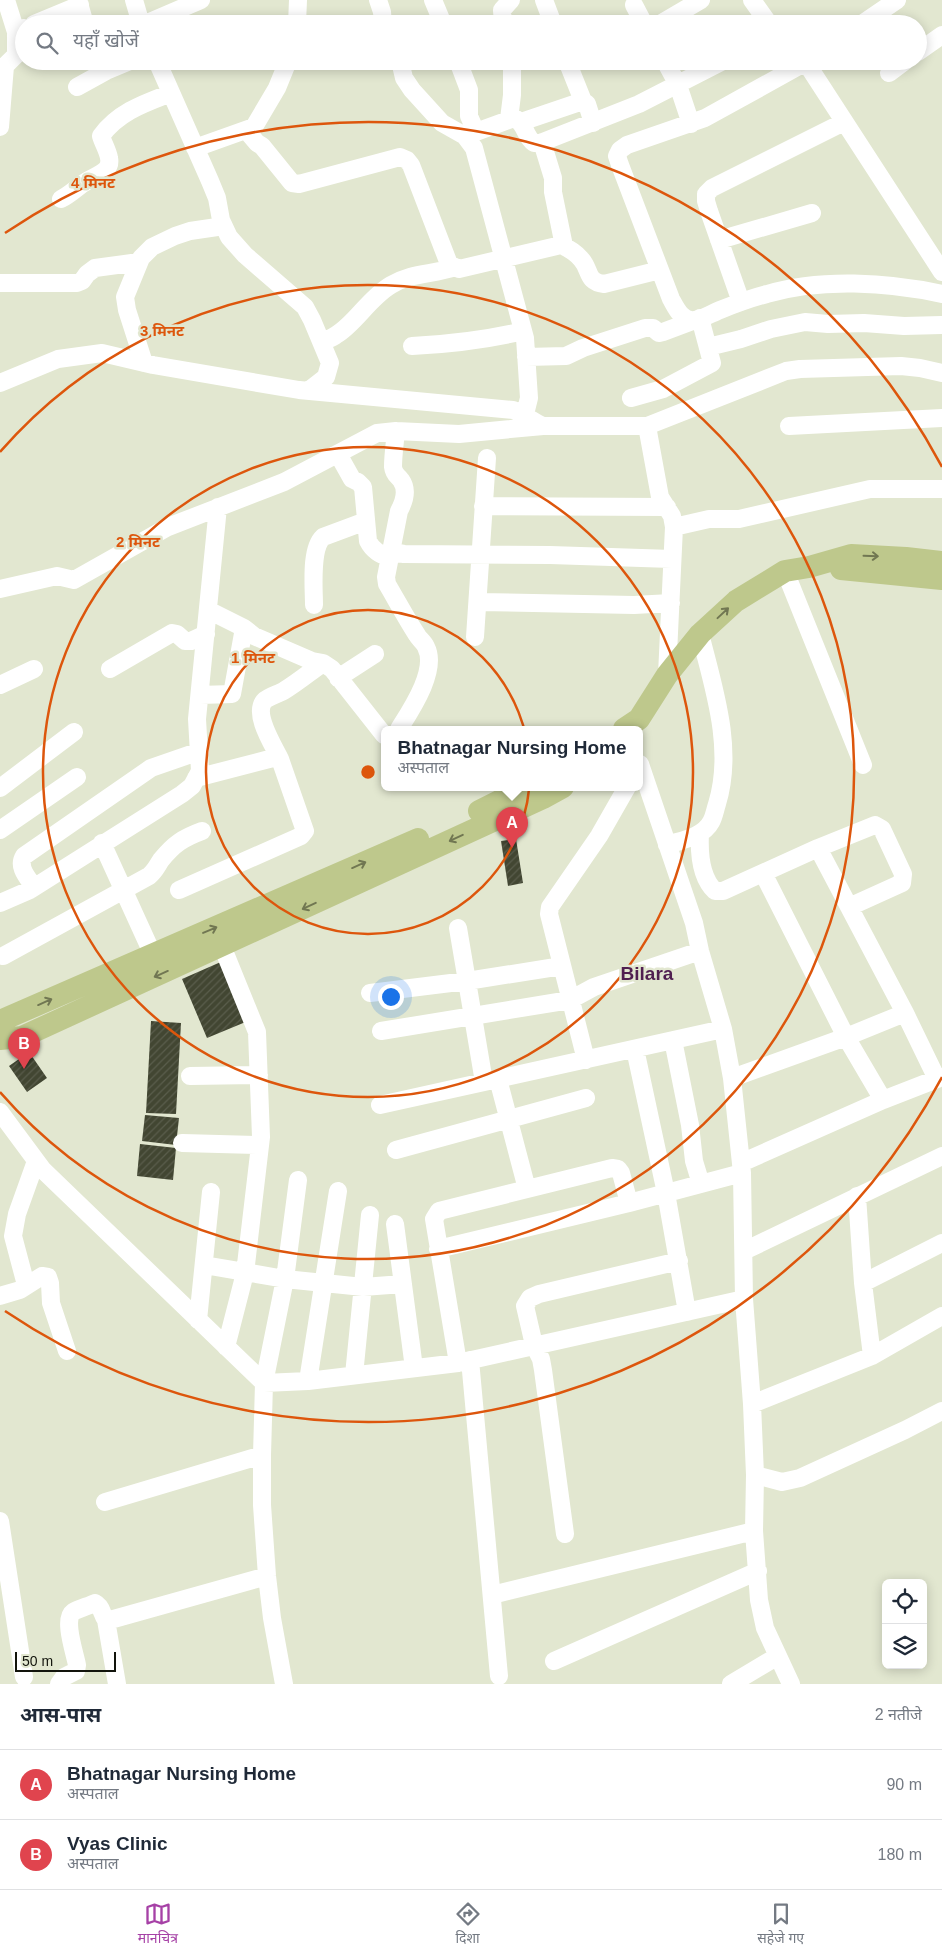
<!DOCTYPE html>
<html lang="hi">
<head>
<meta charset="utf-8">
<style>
  body { margin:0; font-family:Helvetica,"Noto Sans Devanagari",sans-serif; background:#f6f6f7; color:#1f2937 }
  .controls { position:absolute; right:15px; bottom:15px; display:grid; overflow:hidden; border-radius:8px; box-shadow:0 2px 12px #0003 }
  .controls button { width:45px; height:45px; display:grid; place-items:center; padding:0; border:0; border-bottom:1px solid #e0e1e3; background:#fff; color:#1f2937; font:25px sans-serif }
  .scale { position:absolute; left:15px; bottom:12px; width:101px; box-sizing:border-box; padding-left:5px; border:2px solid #12140c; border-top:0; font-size:14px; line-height:18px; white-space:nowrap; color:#12140c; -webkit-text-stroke:4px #e2e7d0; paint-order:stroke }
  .you { position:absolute; left:390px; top:996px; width:18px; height:18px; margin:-12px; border:4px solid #fff; border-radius:50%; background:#1a73e8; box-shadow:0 0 0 8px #1a73e833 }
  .badge { display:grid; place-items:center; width:32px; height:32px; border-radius:50%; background:#a641a6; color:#fff; font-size:16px; font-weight:700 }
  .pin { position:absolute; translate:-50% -41px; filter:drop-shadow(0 1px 2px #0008) }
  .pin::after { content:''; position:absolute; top:26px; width:18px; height:15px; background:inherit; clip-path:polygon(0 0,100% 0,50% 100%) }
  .popup { position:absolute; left:381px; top:726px; width:262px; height:65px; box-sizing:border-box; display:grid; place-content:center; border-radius:8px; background:#fff; filter:drop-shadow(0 1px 4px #0005); font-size:16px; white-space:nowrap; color:#747a83 }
  .popup b { font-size:19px; color:#1f2937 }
  .popup::after { content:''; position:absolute; left:50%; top:100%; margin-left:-10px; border:10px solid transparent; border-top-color:#fff }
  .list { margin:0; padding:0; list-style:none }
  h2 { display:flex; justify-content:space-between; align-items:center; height:65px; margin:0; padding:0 20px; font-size:21px }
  h2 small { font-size:16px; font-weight:400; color:#747a83 }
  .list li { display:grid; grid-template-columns:32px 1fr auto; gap:15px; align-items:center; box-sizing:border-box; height:70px; padding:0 20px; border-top:1px solid #e0e1e3 }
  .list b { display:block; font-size:19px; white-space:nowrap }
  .list p { margin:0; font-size:16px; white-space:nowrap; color:#747a83 }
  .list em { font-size:16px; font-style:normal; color:#747a83 }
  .icon { flex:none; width:28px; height:28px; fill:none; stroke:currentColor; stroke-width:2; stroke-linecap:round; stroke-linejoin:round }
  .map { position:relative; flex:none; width:942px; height:1684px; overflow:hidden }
  .search { position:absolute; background:#fff; box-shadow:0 2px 12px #0003; left:15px; right:15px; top:15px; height:55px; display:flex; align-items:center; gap:12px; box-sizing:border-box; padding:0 18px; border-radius:28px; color:#747a83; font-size:19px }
  .sheet { height:205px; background:#fff }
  nav { display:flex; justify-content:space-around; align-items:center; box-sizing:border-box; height:70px; border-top:1px solid #e0e1e3; background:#fff; font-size:14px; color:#747a83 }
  nav a { display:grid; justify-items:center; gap:2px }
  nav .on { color:#a641a6 }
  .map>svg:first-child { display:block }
  .building { fill:url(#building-hatch) }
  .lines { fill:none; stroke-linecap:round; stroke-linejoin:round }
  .minor { stroke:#fff; stroke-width:18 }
  .major { stroke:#bec88c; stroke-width:22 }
  .oneway { stroke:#717752 }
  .ring { fill:none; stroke:#dd560c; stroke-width:2.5 }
  .labels { text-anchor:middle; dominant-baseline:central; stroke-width:5; stroke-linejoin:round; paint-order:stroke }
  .district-label { font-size:19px; font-weight:bold; fill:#501f50; stroke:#e2e7d0 }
  .centre { fill:#dd560c; stroke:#e2e7d0; stroke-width:2.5 }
  .ring-label { font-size:15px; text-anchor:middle; font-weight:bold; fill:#dd560c; stroke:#e2e7d0; stroke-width:5; stroke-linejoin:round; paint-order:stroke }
</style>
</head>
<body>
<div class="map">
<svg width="942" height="1684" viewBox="0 0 942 1684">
  <defs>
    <pattern id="building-hatch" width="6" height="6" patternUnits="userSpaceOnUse" patternTransform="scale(1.25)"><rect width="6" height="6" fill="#424632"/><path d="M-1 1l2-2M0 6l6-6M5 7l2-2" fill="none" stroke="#5a5d4c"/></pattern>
  </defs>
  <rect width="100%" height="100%" fill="#e2e7d0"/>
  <path class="building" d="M516,839L523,883L508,886L501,841Z
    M223,961L248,1021L207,1038L182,979Z
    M151,1021L181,1023L176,1114L146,1113Z
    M29,1052L47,1078L27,1092L9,1066Z
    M145,1115L179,1118L176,1145L142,1141Z
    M140,1144L176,1148L173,1180L137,1176Z"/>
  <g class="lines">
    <path class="minor" d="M6,0L16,32
      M78,0L85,24
      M134,0L141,24
      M378,0L382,12L383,24
      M433,0L443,24
      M544,0L553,24
      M752,0L769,24
      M634,5L644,24
      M34,24L80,5
      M145,24L201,0
      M297,24L298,0
      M503,24L502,10L511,0
      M660,24L701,0
      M862,24L897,0
      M918,52L942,35
      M157,61L210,181L217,198L221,220L229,237L245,255L305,307L312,320L330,363L326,377L308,391
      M400,61L404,78L412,90L442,123L465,136L474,148L525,338L529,398L525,414
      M458,61L469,90V116L476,132
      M567,61L583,101
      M665,61L678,85L691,124
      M805,61L942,272
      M808,61L705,118L627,145L620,150L617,156L620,165L671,299C676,308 682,322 695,320C703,319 712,313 720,310C735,304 751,298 767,294C820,278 888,282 942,294
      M889,73L905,61
      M77,87L106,71L130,61
      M509,119L512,95V61
      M521,122L583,101L587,104L593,123
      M0,127L5,66L15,56L16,52V32L24,28
      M246,130L257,143L262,146L292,183L299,184L400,157L407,160L411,165L449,264L459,269L561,245C568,248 576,253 581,259C591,270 586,282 604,284L660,270
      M465,136L514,118C526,123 524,136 534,143H540L639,104L723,61
      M542,142L553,178V192L564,246
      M195,148L254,127L277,88L288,61
      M61,199C71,194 77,187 87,181C96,175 112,172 109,158C108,151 103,143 101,136C118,112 145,103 171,93
      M719,240L812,213
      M0,283H77L82,281L87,274L95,268L139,262
      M741,302L709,211L706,201V194L712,188L844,122
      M322,342C326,340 332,338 336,335C355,324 369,298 391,285C413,272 432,275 455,267
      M412,346C450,344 486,340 523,331
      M708,347L741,339L771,329L805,322L828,324L864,323L904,326L942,325
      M526,357L566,356L583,348L645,328H653L659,333L663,332L695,320
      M144,363L127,310L125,297L141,258L152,247L175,236L190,231L224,226
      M0,383L58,359L102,353L153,365L299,390L513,410C524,414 532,421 543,426H647L786,371L800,369L901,366L920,368L942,373
      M631,398L663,389L712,363L700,318
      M647,426L660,497L672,516L674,527L667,675
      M789,426L942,418
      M396,431C395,442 393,455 393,467C394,475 397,475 401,480C408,490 404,502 399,511L386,577L387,584C397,601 406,618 417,635C419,639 424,642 426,647C438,670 411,710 399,729
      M338,454L352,479L358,482L363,487L368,541C373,551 380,554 390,558
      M483,506L667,507
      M674,527L709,519H739L870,489H942
      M392,552L404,554L550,555L672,559
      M785,571L863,765
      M0,589L57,576L74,580L168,527L284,482L377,433L396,431L459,434L543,426
      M478,602L634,605L671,603
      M314,605C314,588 310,549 323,537L366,521
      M208,610L244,628L254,636L312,661L323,663L332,669L384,735
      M475,637L487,458
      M110,669L172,633L177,634L185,641H191L206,634
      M338,678L375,654
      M0,685L34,669
      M200,695L232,694L244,628
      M280,759C274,746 253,715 264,701C269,696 279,694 285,690C298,682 310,672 323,663
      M640,764L694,923L700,951L723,1029L732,1078L742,1173L744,1299L752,1404L755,1475L754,1531L759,1600L765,1628L791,1684
      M0,788L74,732
      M0,830L77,777
      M700,833C699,852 700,877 715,891H723L818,848L875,825L882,829L903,874L902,883L849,907
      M102,843L153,955
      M667,845C682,840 703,837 711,822C714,817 715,810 717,804C734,749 714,689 700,634
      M818,848L905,1013L937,1079
      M763,873L846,1037L883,1100
      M34,887C28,878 17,867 24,856L151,768L200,751
      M179,890L301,836L305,831L280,759L277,757L196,778
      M0,903L30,890L182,794L192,786L200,771L197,719L218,507
      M458,928L484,1082
      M222,946L257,1032L261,1137L245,1273L226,1347
      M3,956L149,876C155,871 157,866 161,860C174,844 183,838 202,831
      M370,993L467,981L562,966
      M381,1031L570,1000L594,987L700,951
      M673,1040L690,1125L694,1161L701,1184
      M635,1049L666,1193L687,1312
      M586,1060L549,914L550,907L599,836L627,787
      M190,1076L259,1075
      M732,1078L846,1037L905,1013
      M498,1079L527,1189
      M380,1105L723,1029
      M0,1112L43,1170L264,1383L308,1381L458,1363L744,1299
      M182,1143L260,1145
      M396,1150L586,1098
      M741,1163L883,1100L942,1077
      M857,1196L863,1283L872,1356
      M395,1224L414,1368
      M438,1249L629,1203L742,1173
      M744,1251L942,1156
      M204,1265L285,1279L363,1287L403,1284
      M863,1283L942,1243
      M26,1285L13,1236L17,1214L36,1161
      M0,1296L20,1290L42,1276L48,1277L50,1283L51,1303L67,1351
      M198,1320L211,1192
      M470,1360L499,1676
      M458,1363L434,1219L439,1211L612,1168L618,1169L621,1173L629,1203
      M354,1375L370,1215
      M308,1381L338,1191
      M752,1404L872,1356L942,1316
      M755,1475L782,1482L800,1478L905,1430L942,1411
      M105,1502L262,1455
      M0,1521L24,1677
      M565,1534L543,1370L541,1359L534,1345L525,1306L530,1298L539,1294L679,1261
      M492,1595L754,1531
      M106,1620L117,1684
      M554,1661L758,1571
      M59,1684L64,1677L76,1671L77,1665C75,1654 63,1619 73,1612C80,1608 89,1606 95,1603C103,1607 101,1614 106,1620H110L267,1576
      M284,1684L272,1618L267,1576L262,1505V1455L264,1383L285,1279L298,1180
      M731,1684L778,1656"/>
    <path class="major" d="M841,569L942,579
      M624,729L639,719L667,675L700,634L736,601L785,571L809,567L851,555L906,558L942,562
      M479,811L527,787
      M0,1021L418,839
      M0,1039L22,1037L543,798L563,787"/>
  </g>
  <defs><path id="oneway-shaft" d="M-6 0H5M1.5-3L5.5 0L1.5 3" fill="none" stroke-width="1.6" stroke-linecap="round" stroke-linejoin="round" transform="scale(1.25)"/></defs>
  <g class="oneway">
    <use href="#oneway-shaft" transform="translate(871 556) rotate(2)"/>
    <use href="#oneway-shaft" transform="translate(723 613) rotate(-43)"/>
    <use href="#oneway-shaft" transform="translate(456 838) rotate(155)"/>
    <use href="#oneway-shaft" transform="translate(359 865) rotate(-24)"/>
    <use href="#oneway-shaft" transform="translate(309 906) rotate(155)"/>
    <use href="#oneway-shaft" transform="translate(210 930) rotate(-23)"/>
    <use href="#oneway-shaft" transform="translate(161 974) rotate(156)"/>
    <use href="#oneway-shaft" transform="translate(45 1002) rotate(-24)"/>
  </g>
  <g class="ring">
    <circle cx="368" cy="772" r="162"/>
    <circle cx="368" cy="772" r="325"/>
    <path d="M0 452A487 487 0 1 1 0 1092"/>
    <path d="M942 1077A650 650 0 0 1 5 1311M5 233A650 650 0 0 1 942 467"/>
  </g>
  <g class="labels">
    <g class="district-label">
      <text x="647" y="973">Bilara</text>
    </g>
  </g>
  <circle cx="368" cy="772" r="8" class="centre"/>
  <g class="ring-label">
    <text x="93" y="188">4 मिनट</text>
    <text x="162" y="336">3 मिनट</text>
    <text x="138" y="547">2 मिनट</text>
    <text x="253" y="663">1 मिनट</text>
  </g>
</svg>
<div class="controls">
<button><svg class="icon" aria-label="locate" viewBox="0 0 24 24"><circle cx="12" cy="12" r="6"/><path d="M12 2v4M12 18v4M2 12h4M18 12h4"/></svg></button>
<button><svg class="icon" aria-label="layers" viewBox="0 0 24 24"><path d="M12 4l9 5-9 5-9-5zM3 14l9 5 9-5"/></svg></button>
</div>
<div class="scale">50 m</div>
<div class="you"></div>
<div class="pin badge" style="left:512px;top:848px;background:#e0444e">A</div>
<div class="popup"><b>Bhatnagar Nursing Home</b>अस्पताल</div>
<div class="pin badge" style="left:24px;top:1069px;background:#e0444e">B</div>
<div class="search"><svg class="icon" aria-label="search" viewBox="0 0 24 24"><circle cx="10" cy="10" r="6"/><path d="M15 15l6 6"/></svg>यहाँ खोजें</div>
</div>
<section class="sheet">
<h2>आस-पास<small>2 नतीजे</small></h2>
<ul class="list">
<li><span class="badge" style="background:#e0444e">A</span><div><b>Bhatnagar Nursing Home</b><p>अस्पताल</p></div><em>90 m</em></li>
<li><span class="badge" style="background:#e0444e">B</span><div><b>Vyas Clinic</b><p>अस्पताल</p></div><em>180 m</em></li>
</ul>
</section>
<nav>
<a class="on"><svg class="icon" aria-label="map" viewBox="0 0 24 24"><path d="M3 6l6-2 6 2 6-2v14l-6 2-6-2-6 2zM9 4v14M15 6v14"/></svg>मानचित्र</a>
<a><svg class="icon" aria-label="directions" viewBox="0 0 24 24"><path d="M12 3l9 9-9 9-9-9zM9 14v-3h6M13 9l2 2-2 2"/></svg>दिशा</a>
<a><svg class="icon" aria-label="saved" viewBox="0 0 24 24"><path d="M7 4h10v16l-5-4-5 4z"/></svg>सहेजे गए</a>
</nav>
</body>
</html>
